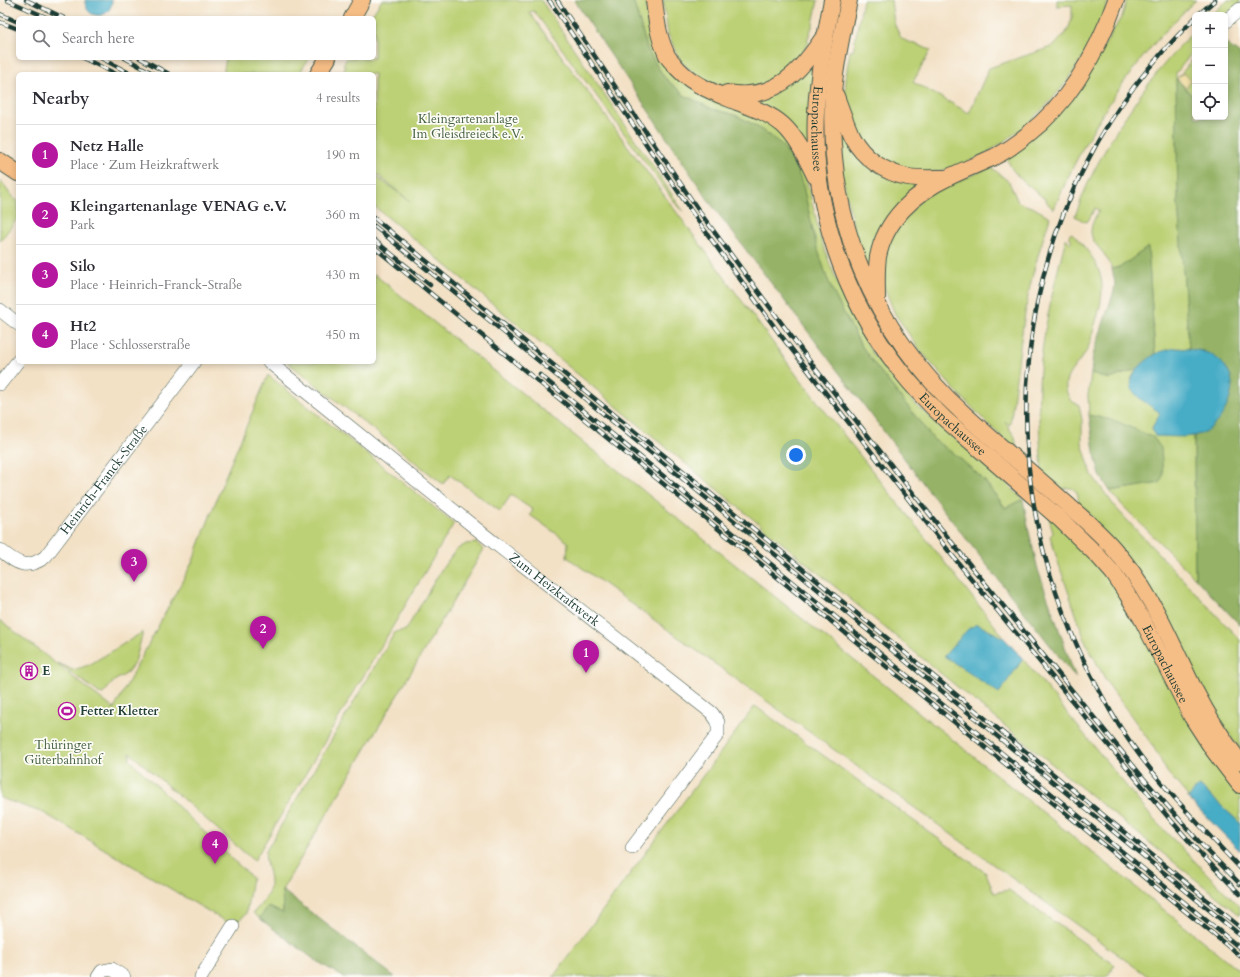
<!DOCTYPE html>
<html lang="en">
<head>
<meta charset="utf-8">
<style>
  body { margin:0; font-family:Cardo,serif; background:#f7f7f7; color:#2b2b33 }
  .controls { position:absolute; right:12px; top:12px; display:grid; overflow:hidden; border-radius:6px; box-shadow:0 2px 6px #0003 }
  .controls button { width:36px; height:36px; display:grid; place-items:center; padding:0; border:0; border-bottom:1px solid #e1e1e2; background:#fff; color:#2b2b33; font:20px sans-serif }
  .you { position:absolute; left:796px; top:455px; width:14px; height:14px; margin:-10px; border:3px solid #fff; border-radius:50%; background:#1a73e8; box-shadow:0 0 0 6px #1a73e833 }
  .badge { display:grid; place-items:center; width:26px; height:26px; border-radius:50%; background:#b5179e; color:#fff; font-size:13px; font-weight:700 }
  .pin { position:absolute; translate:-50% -33px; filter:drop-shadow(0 1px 2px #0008) }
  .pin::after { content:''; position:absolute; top:21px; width:14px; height:12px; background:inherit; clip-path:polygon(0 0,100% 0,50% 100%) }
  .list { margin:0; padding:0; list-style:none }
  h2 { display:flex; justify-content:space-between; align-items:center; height:52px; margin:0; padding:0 16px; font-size:17px }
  h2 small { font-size:13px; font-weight:400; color:#7c7c81 }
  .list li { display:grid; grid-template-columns:26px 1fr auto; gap:12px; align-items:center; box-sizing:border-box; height:60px; padding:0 16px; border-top:1px solid #e1e1e2 }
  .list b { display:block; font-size:15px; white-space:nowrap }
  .list p { margin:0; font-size:13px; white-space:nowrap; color:#7c7c81 }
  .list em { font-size:13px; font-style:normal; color:#7c7c81 }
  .icon { flex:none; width:22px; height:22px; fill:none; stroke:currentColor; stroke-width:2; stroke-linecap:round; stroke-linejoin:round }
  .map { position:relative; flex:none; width:1240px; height:977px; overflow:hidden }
  .search { position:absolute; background:#fff; box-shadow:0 2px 6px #0003; left:16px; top:16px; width:360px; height:44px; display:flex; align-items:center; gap:10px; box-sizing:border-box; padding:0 14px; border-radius:6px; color:#7c7c81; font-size:15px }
  .panel { position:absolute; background:#fff; box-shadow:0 2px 6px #0003; left:16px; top:72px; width:360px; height:292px; border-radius:6px }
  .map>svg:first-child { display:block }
  .green { fill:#bcd074; stroke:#6e8654 }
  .forest { fill:#95b266; stroke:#5a784d }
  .sand { fill:#eeda9e; stroke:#868c69 }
  .water { fill:#46acc6; stroke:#32747d }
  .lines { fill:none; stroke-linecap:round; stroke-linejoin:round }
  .minor-casing { stroke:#3f564a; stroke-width:14 }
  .major-casing { stroke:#3f564a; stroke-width:18 }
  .minor { stroke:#fff; stroke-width:13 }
  .major { stroke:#f6be87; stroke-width:16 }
  .rail-casing { stroke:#1f3d34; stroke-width:4.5 }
  .rail { stroke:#fdfcf7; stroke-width:3; stroke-dasharray:9; stroke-linecap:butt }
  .labels { text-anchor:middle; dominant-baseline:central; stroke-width:3.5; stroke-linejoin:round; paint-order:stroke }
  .park-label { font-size:13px; fill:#466244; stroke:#fdfcf7 }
  .street-label { font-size:13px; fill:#1f3d34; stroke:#fdfcf7 }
  .poi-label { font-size:13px; font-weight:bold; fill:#1f3d34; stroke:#fdfcf7; text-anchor:start }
</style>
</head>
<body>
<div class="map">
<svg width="1240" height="977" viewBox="0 0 1240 977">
  <rect width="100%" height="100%" fill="#fdfcf7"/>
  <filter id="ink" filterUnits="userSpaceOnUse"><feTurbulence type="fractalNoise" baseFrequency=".025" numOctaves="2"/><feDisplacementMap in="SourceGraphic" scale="8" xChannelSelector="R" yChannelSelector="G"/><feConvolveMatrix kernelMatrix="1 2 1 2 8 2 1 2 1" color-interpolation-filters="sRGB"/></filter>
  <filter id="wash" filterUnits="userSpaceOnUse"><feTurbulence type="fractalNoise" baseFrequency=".012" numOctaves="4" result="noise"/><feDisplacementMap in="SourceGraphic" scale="16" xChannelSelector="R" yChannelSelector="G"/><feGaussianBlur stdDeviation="0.9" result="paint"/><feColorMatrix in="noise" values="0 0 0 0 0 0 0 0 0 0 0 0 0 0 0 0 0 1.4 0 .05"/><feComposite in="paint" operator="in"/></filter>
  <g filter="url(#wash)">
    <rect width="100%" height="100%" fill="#f3e1c6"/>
    <path class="green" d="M382,0H541L683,211L679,208L534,11L529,12L798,377L1003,636L1004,638L977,624L999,693L1023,659L1153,819L1240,907V915C948,683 662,443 374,206V175L410,201L374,172V74H342L346,67L343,65L347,58H374V18H370Z
      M633,0H646L648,23L654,42L665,62L783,131L802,162L821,239L831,267L848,306L872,353L917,406L1001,478L1023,499L1006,508L983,479L957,456L934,440L869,357L859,342L835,296L827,278L816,244L803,186L781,144L753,124L735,115L712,109L684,95L664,77L648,51Z
      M663,0H818L813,24L807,41L809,42L794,66L771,82L757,87H723L713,84L699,77L682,63L677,54L668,34Z
      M863,0H891L894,23L900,36L904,40L931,50L913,82L969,113L989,68L1054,46L1068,30L1072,18V5L1057,6V0H1109C1098,30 1083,60 1064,85C1025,135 929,211 870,149C867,146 862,142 860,138C857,135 856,129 854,124C852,119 849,113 847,108C843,89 847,69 850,51H853Z
      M1127,0H1196C1133,59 1087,129 1054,209L1048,204L1046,200C1032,188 1012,176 1007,158L1101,51L1122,16Z
      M1228,0H1240V3L1225,15H1211Z
      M1195,30V49L1176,73L1178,203L1189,349L1174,348L1155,354L1148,247L1122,266L1112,269C1102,241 1079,244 1099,210L1095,208L1088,221L1085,222L1075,216C1080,204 1084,191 1090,179C1117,124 1152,74 1195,30Z
      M226,58H309L299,74H225L224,69Z
      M815,59L811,158L754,101Z
      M1193,59L1195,61V99L1177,79Z
      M841,118L851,142L926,183L912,194L873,268L867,269L857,244L840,165Z
      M991,167L1009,182L1018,202L1034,208L1050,217C1042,243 1033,269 1028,296C1020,339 1016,382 1010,425L1005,422L1015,437L1017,451L990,426L952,387L919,349L895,314L884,287V244L924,196Z
      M0,180L13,198L18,201V218L0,241Z
      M1072,233C1101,264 1109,280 1096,321C1093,331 1091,342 1087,350C1077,368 1056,378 1071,401L1079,405L1082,420V443L1092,475L1115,507L1139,533L1240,640V749L1232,739L1091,515L1078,503C1080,492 1073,485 1062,489L1042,473C1040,439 1037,404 1040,370C1044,325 1055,281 1066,238L1070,243L1072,242L1069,235Z
      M374,274L1240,971V977H1149L567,557L568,542L530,515L533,510L511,495L500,511L450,475L443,484L287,362H374Z
      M1137,369L1131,379L1151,406L1160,413L1152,428L1155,436H1194L1195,578L1121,504L1110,491L1160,483L1089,415L1088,395L1091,374L1110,379Z
      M268,375L454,523L254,861L130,753V760L252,878L246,914L233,926L44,813L0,798V620L114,709L193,561L225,477Z
      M1048,514L1109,575L1240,792V823L1201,787H1198L1188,798L1187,795L1167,772L1153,746L1108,684L1086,643L1058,562L1050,536L1053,533Z
      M476,543L484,549L282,890L283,913L268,907L259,918L253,913C266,899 274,890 268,870C267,863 264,858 266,851L395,632L406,630L441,570L456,550L466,544Z
      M143,632L135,662L126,674L114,681L103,694L99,693L58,663L73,670L89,665Z
      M755,706L986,873L994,893L1009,890L1115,965L1106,977H553Z"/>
    <path class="forest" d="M574,0H633L648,51L664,77L684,95L712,109L735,115L753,124L781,144L789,155L797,170L803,186L816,244L827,278L835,296L859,342L869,357L934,440L957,456L983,479L1005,508L1023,499L1029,532L1038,570L1076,678L945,512L711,204Z
      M1225,43L1240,54V625L1195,578L1194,436C1214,429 1224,414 1231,395L1204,351L1189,349L1178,203L1176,79H1177L1195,99V117H1225Z
      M1148,247L1155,354L1137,369L1110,379L1091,374L1093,355L1114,291L1115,283L1112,269L1122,266Z
      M1089,415L1116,421L1153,437L1161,448L1163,475L1160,483L1110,491L1100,475L1094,451Z
      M282,890L395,977H343L315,960L259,918L268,907L283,913Z"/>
    <path class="sand" d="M1183,73L1192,80L1186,88L1177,79Z"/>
    <path class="water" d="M85,0H112C112,21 84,20 85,0Z
      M1174,348C1188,349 1204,349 1215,357C1223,362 1231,373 1232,382C1233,401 1219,427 1200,434C1187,439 1169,436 1155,436L1152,428L1160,413C1152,406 1140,401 1134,392C1124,378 1143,362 1154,355C1159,351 1168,350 1174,348Z
      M977,624L1004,638L1023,659L999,693L944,656L968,629Z
      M1198,786L1201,787L1240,823V851L1188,798Z"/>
  </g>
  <g filter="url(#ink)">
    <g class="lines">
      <defs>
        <g id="minor">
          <path d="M1225,22L1240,9"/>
          <path d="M0,310L18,324"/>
          <path id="s1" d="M269,362L478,530L712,713L718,722V734L632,848"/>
          <path d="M0,384L18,361"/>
          <path id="s2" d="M0,550C17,563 25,571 45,557L194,362"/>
          <path d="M98,977L102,971L112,969L124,977"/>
          <path d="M201,977L233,926"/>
        </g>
        <g id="major">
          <path d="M654,0C656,18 658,36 666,53C667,57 670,60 673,63C689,84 713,92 737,102C753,108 769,113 783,125C798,139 806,158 815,176"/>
          <path id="s3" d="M832,0C825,37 818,74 816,111C811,202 843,297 899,369C913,387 929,404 946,420L1061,520L1098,556L1113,573L1127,594L1142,619L1192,717L1214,751L1240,785"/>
          <path d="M849,0C843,31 835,62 833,94C826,219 872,330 964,414C999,446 1035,475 1070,507C1085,520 1100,533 1113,548C1150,589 1170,640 1194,689C1207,714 1222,739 1240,762"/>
          <path d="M352,18L362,0"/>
          <path d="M318,74L328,58"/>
          <path d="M727,93C734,94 742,95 749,94C784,92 805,64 823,38"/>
          <path d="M836,96C841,110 846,124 852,137C863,158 885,173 908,177C920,179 934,178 946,178"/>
          <path d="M0,161L18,173"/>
          <path d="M877,299C877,285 876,271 878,257C885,220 915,193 947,178C963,170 979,164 994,157C1006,151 1017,143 1027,135C1070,102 1098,51 1116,0"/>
        </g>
      </defs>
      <use href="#minor" class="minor-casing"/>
      <use href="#major" class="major-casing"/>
      <use href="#minor" class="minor"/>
      <use href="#major" class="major"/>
      <defs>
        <path id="rail" d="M7,0L48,18
          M26,0L64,18
          M549,0L698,221L779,333L951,554L1011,627L1168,817L1196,849L1240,894
          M557,0L701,214L814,367L957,549L1144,779L1200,843L1240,884
          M0,14L18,22
          M1198,15L1215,0
          M1195,18C1153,59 1115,107 1088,160C1025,279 1010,423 1044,553C1059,609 1082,662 1111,712C1145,771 1194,819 1240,868
          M0,22L18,29
          M83,58L116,74
          M101,58L131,74
          M125,58L154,74
          M140,58L169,74
          M374,218L1240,927
          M374,226L1240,935
          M374,240L430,285
          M374,247L1240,956
          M540,375L1240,948"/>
      </defs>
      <use href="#rail" class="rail-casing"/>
      <use href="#rail" class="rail"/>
    </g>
  </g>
  <defs>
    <symbol id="building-ring" viewBox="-11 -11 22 22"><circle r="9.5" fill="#fdfcf7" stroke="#b5179e" stroke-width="1.5"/><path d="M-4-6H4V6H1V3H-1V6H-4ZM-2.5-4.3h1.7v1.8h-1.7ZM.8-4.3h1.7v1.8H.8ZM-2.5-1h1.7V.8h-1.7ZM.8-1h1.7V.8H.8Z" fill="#b5179e"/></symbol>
    <symbol id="stadium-ring" viewBox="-11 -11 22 22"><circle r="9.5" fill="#fdfcf7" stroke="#b5179e" stroke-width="1.5"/><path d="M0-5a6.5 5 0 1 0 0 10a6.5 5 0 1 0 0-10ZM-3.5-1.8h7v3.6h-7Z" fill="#b5179e"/></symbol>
  </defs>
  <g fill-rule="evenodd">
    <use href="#building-ring" x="19" y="661" width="20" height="20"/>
    <use href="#stadium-ring" x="57" y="701" width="20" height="20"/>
  </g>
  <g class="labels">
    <g class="park-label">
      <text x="468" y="119">Kleingartenanlage<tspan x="468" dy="15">Im Gleisdreieck e.V.</tspan></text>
      <text x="63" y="745">Thüringer<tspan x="63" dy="15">Güterbahnhof</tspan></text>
    </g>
    <g class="street-label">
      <text stroke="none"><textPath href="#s3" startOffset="130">Europachaussee</textPath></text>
      <text stroke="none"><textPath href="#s3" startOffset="466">Europachaussee</textPath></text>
      <text stroke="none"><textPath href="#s2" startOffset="148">Heinrich-Franck-Straße</textPath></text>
      <text stroke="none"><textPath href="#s1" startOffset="365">Zum Heizkraftwerk</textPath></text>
      <text stroke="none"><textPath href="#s3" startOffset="790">Europachaussee</textPath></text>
    </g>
    <g class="poi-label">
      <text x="42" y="671">E</text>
      <text x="80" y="711">Fetter Kletter</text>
    </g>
  </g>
</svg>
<div class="controls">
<button>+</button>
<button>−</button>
<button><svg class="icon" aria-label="locate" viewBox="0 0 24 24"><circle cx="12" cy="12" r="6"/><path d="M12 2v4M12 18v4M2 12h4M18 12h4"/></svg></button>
</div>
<div class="you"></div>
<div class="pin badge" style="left:586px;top:673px">1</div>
<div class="pin badge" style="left:263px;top:649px">2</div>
<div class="pin badge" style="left:134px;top:582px">3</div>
<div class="pin badge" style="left:215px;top:864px">4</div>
<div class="search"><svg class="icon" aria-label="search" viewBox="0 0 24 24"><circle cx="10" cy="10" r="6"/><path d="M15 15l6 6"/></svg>Search here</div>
<section class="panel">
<h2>Nearby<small>4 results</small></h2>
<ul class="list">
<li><span class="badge">1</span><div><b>Netz Halle</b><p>Place · Zum Heizkraftwerk</p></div><em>190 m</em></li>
<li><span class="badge">2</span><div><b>Kleingartenanlage VENAG e.V.</b><p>Park</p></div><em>360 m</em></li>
<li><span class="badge">3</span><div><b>Silo</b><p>Place · Heinrich-Franck-Straße</p></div><em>430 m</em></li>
<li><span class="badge">4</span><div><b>Ht2</b><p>Place · Schlosserstraße</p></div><em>450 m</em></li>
</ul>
</section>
</div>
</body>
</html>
